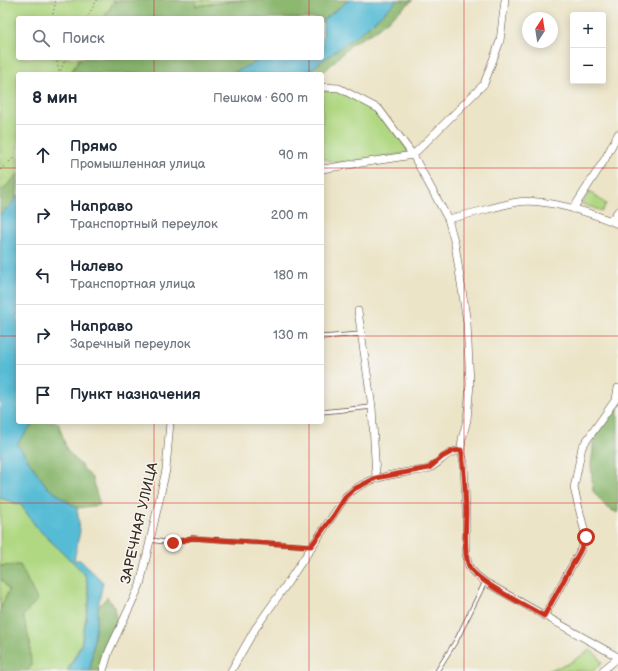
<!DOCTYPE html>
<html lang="ru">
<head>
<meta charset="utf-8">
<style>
  body { margin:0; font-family:"Balsamiq Sans",sans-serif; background:#f2f2f3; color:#1f2937 }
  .controls { position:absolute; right:12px; top:12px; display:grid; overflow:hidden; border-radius:4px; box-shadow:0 2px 10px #0003 }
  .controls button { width:36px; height:36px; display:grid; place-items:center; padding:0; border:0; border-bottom:1px solid #e0e1e3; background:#fff; color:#1f2937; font:20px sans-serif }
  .compass { position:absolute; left:522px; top:12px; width:36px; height:36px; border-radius:50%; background:#fff; box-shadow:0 2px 10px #0003; rotate:12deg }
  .stop { position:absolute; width:12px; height:12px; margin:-9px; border:3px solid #c8321e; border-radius:50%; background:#fff }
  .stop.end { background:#c8321e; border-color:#fff; box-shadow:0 1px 4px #0008 }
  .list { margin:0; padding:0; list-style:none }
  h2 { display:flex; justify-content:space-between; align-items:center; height:52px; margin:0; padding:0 16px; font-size:17px }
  h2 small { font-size:13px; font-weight:400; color:#747a83 }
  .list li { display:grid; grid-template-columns:26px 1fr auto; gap:12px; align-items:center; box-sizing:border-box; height:60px; padding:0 16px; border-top:1px solid #e0e1e3 }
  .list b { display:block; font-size:15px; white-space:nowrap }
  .list p { margin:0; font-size:13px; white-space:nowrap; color:#747a83 }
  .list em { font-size:13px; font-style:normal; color:#747a83 }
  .icon { flex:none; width:22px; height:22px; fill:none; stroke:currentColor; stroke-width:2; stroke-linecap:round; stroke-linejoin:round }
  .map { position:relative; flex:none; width:618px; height:671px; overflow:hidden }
  .search { position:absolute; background:#fff; box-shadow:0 2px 10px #0003; left:16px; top:16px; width:308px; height:44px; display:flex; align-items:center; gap:10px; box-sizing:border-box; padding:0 14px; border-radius:4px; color:#747a83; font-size:15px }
  .panel { position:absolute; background:#fff; box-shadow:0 2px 10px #0003; left:16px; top:72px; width:308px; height:352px; border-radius:4px }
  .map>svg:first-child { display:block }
  .green { fill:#b0d882; stroke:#768150 }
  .forest { fill:#8cb870; stroke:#647147 }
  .water { fill:#57bcd5; stroke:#49737a }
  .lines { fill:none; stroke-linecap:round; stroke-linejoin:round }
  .service-casing { stroke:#564637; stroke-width:5 }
  .minor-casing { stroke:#564637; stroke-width:8 }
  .path { stroke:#564637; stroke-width:1; stroke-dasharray:1 3; stroke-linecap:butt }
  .service { stroke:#fff; stroke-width:3.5 }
  .minor { stroke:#fff; stroke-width:7 }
  .route { stroke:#c8321e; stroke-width:5 }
  .grid { fill:none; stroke:#d62828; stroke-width:1; stroke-opacity:0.55 }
  .labels { text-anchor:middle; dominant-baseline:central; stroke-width:3; stroke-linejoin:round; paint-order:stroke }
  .street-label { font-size:14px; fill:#3b2a1e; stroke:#f6f6f2 }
</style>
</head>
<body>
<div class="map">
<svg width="618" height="671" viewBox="0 0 618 671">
  <rect width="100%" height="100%" fill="#f6f6f2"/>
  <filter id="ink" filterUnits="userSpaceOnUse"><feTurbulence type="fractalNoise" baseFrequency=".025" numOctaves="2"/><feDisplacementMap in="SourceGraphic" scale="8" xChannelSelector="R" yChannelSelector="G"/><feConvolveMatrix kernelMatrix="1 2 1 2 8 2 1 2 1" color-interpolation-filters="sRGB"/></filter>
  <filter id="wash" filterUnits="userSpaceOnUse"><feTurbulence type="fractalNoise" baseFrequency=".012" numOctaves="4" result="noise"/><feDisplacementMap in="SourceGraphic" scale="16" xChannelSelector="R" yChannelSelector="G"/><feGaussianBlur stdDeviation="0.9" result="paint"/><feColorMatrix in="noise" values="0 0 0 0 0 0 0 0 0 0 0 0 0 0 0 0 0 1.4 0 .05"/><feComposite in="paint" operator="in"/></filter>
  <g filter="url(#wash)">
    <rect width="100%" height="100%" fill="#ece4c7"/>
    <path class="green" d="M0,0H115L104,18H18V58H80L70,74H18V174L0,193Z
      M197,0H243L195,6Z
      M341,90L379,111L410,153L337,163L322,158V91Z
      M590,192L606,204L602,211L582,204Z
      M0,498L21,505L37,528L80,569L86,577L89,598L81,644L67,671H26L31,667L30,643L23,616L37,600L20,565L0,566Z
      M0,578L9,590L0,609Z
      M590,650L598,656L602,663L593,671H546L568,664Z"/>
    <path class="forest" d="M115,0H197L195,6L243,0H349L323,20L322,23V18H104Z
      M398,0H413L373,32L353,43L322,74H304L364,30Z
      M80,58H273C258,61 245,66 232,74H70Z
      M18,174C18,198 19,199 0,215V193Z
      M618,401V513L607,508L593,491L591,464L593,451V443L599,428Z
      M34,422H58L67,450L92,478L100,505L77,508L47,487L17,444Z
      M20,565L37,600L23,616L30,643L31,667L26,671H0V610L9,590L0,578V566Z
      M107,597L114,607L117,623L106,649L100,671H90L98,607Z"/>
    <path class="water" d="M349,0H398L364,30L304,74H232C244,67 258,60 272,58C288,56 306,58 322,58L323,20Z
      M18,195V422H34L17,444L47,487L77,508L80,531L74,560H80L103,582L98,607L90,671H68L81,645L90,598L86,577L80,569L37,528L21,505L0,498V215L12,204Z"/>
  </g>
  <g filter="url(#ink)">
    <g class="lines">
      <defs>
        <path id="service" d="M322,337L361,334
          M322,412L372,407
          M150,540L173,543L192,538L311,546
          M437,671L457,639L485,582"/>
        <path id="minor" d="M505,0L500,41L484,84L413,155L448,219L455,244L467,323L470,384L467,420L462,439L461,450L464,463L466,511V554L469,567L476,575L485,582L618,657
          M322,87L339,88L379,109L413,155L322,169
          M573,209L605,159L618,134
          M448,219C471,214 494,207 517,202C544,198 593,213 618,224
          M611,221L618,211
          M358,311L372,407L376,477
          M544,616L580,551L586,537L574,488L582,447L616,399L618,388
          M103,671L109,651L140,585L166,470L170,422
          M231,671L255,629L284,588L346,496C365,479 383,476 408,472C415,471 424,471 430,468C442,461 446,452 461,450
          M602,671L618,658"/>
      </defs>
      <use href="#service" class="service-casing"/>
      <use href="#minor" class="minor-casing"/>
      <path class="path" d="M52,18L56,0
        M87,18L97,0
        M56,58L59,71
        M59,74L66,58
        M0,170L18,154"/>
      <use href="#service" class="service"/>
      <use href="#minor" class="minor"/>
    </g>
  </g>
  <g class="lines" filter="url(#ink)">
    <path class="route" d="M173,543L192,538L311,546L334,515L346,496L354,489L376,478L429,468L442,457L453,451L461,450C465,470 465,490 466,511C466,524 463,557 470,568C480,583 527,606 544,616L580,551L586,537"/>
  </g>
  <path class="grid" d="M154,0V18M309,0V18M464,0V671M154,58V74M309,58V74M0,168H18M322,168H618M0,336H18M322,336H618M154,422V671M309,422V671M0,503H618"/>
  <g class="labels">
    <g class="street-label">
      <text transform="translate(139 523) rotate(-77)">ЗАРЕЧНАЯ УЛИЦА</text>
    </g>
  </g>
</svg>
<div class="controls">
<button>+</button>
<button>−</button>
</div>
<svg class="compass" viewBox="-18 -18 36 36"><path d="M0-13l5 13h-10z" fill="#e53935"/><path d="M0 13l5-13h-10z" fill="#747a83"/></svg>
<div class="stop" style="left:586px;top:537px"></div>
<div class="stop end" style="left:173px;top:543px"></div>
<div class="search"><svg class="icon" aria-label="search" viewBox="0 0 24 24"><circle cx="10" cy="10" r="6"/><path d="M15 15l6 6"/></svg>Поиск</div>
<section class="panel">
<h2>8 мин<small>Пешком · 600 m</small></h2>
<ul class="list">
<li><svg class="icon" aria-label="ahead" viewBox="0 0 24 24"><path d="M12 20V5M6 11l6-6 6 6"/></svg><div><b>Прямо</b><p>Промышленная улица</p></div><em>90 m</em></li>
<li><svg class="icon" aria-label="right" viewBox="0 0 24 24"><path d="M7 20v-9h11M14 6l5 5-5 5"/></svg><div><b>Направо</b><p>Транспортный переулок</p></div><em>200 m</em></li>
<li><svg class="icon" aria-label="left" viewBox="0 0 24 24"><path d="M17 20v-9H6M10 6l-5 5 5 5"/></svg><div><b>Налево</b><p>Транспортная улица</p></div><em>180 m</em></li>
<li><svg class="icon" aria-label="right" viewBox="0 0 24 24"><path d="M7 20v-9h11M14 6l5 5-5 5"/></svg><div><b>Направо</b><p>Заречный переулок</p></div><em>130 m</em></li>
<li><svg class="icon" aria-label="arrive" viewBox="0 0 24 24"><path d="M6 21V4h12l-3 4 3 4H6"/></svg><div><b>Пункт назначения</b></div></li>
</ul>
</section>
</div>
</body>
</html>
